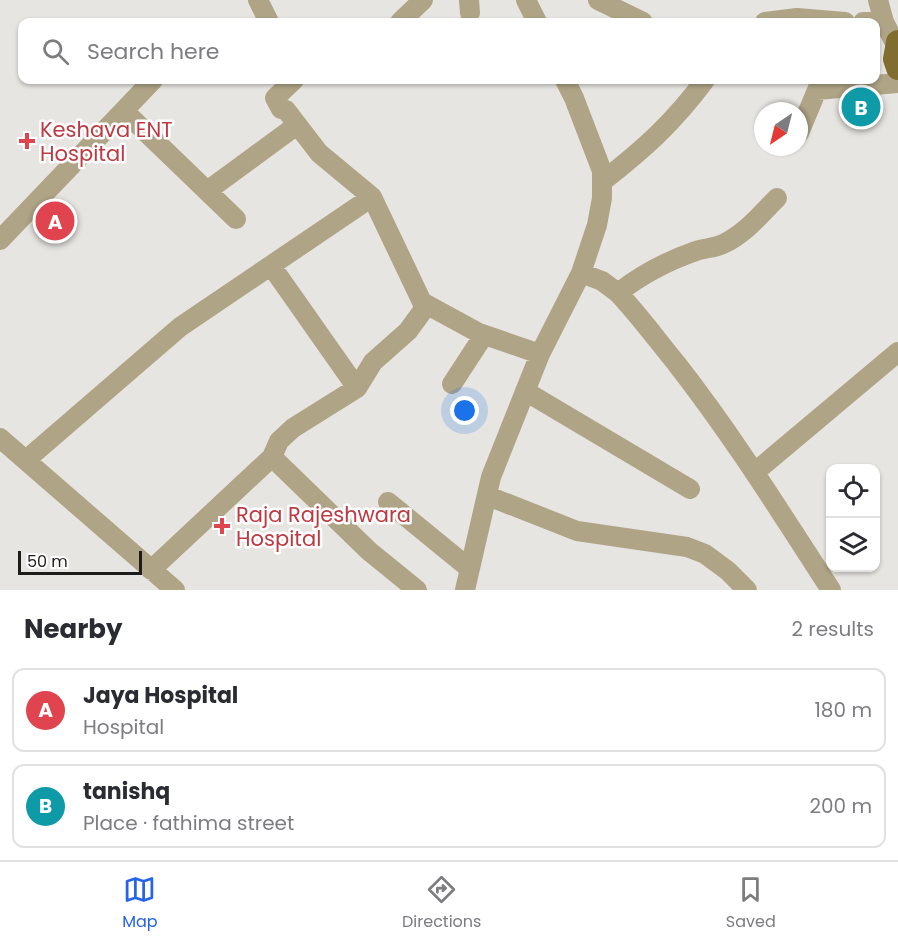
<!DOCTYPE html>
<html lang="en">
<head>
<meta charset="utf-8">
<style>
  body { margin:0; font-family:Poppins,sans-serif; background:#f7f7f7; color:#2b2b33 }
  .controls { position:absolute; right:18px; bottom:18px; display:grid; overflow:hidden; border-radius:12px; box-shadow:0 2px 4px #0004 }
  .controls button { width:54px; height:54px; display:grid; place-items:center; padding:0; border:0; border-bottom:2px solid #e1e1e2; background:#fff; color:#2b2b33; font:30px sans-serif }
  .compass { position:absolute; left:754px; top:102px; width:54px; height:54px; border-radius:50%; background:#fff; box-shadow:0 2px 4px #0004; rotate:215deg }
  .scale { position:absolute; left:18px; bottom:15px; width:124px; box-sizing:border-box; padding-left:6px; border:3px solid #1d1c1b; border-top:0; font-size:16px; line-height:21px; white-space:nowrap; color:#1d1c1b; -webkit-text-stroke:4px #fff; paint-order:stroke }
  .you { position:absolute; left:465px; top:411px; width:21px; height:21px; margin:-15px; border:4px solid #fff; border-radius:50%; background:#1a73e8; box-shadow:0 0 0 9px #1a73e833 }
  .badge { display:grid; place-items:center; width:39px; height:39px; border-radius:50%; background:#2563eb; color:#fff; font-size:20px; font-weight:700 }
  .pin { position:absolute; translate:-50% -50%; border:3px solid #fff; box-shadow:0 2px 6px #0006 }
  .list { margin:0; padding:0; list-style:none }
  h2 { display:flex; justify-content:space-between; align-items:center; height:78px; margin:0; padding:0 24px; font-size:26px }
  h2 small { font-size:20px; font-weight:400; color:#7c7c81 }
  .list li { display:grid; grid-template-columns:39px 1fr auto; gap:18px; align-items:center; box-sizing:border-box; height:84px; margin:0 12px 12px; padding:0 12px; border:2px solid #e1e1e2; border-radius:12px }
  .list b { display:block; font-size:22px; white-space:nowrap }
  .list p { margin:0; font-size:20px; white-space:nowrap; color:#7c7c81 }
  .list em { font-size:20px; font-style:normal; color:#7c7c81 }
  .icon { flex:none; width:33px; height:33px; fill:none; stroke:currentColor; stroke-width:2; stroke-linecap:round; stroke-linejoin:round }
  .map { position:relative; flex:none; width:898px; height:590px; overflow:hidden }
  .search { position:absolute; background:#fff; box-shadow:0 2px 4px #0004; left:18px; right:18px; top:18px; height:66px; display:flex; align-items:center; gap:15px; box-sizing:border-box; padding:0 21px; border-radius:12px; color:#7c7c81; font-size:22px }
  .sheet { height:270px; background:#fff }
  nav { display:flex; justify-content:space-around; align-items:center; box-sizing:border-box; height:84px; border-top:2px solid #e1e1e2; background:#fff; font-size:16px; color:#7c7c81 }
  nav a { display:grid; justify-items:center; gap:3px }
  nav .on { color:#2563eb }
  .map>svg:first-child { display:block }
  .lines { fill:none; stroke-linecap:round; stroke-linejoin:round }
  .minor { stroke:#b0a486; stroke-width:20 }
  .major { stroke:#826d31; stroke-width:24 }
  .health-dot { fill:#e0444e; stroke:#fff; stroke-width:2 }
  .labels { text-anchor:middle; dominant-baseline:central; stroke-width:5; stroke-linejoin:round; paint-order:stroke }
  .health-label { font-size:21px; fill:#be3a42; stroke:#fff; text-anchor:start }
</style>
</head>
<body>
<div class="map">
<svg width="898" height="590" viewBox="0 0 898 590">
  <rect width="100%" height="100%" fill="#e7e5e1"/>
  <g class="lines">
    <path class="minor" d="M258,0L269,22
      M469,0L470,13
      M526,0L537,22
      M598,0L643,22
      M878,0L884,22L896,45
      M400,22L423,0
      M765,22L797,18L845,22
      M863,22H884
      M124,111L236,219
      M799,133L817,90L898,83
      M603,181C645,148 673,123 705,80
      M207,191L297,125
      M0,240L153,80
      M272,267L357,388
      M581,273L602,281L618,293C642,274 667,261 696,251C705,248 715,248 723,244C745,234 760,215 777,198
      M618,293C639,315 657,340 676,363C733,436 781,513 831,590
      M422,302L479,333L540,354
      M452,384L484,335
      M525,391L690,489
      M0,438L175,590
      M272,457L369,551L417,590
      M26,460L180,327L372,197L319,153L286,110L281,109L275,98L294,80
      M755,472L898,352
      M488,496L577,531L687,547L705,554L728,571L747,590
      M388,502L470,569
      M151,570L272,457L279,441L293,428L357,388L373,362L408,331L424,309L422,302L372,197
      M465,590L491,477L540,354L581,273L597,225L602,198V171L574,98L565,80"/>
    <path class="major" d="M898,42L895,59L898,68"/>
  </g>
  <g class="health-dot">
    <path d="M24 132h6v6h6v6h-6v6h-6v-6h-6v-6h6z"/>
    <path d="M219 517h6v6h6v6h-6v6h-6v-6h-6v-6h6z"/>
  </g>
  <g class="labels">
    <g class="health-label">
      <text x="40" y="129">Keshava ENT<tspan x="40" dy="24">Hospital</tspan></text>
      <text x="236" y="514">Raja Rajeshwara<tspan x="236" dy="24">Hospital</tspan></text>
    </g>
  </g>
</svg>
<div class="controls">
<button><svg class="icon" aria-label="locate" viewBox="0 0 24 24"><circle cx="12" cy="12" r="6"/><path d="M12 2v4M12 18v4M2 12h4M18 12h4"/></svg></button>
<button><svg class="icon" aria-label="layers" viewBox="0 0 24 24"><path d="M12 4l9 5-9 5-9-5zM3 14l9 5 9-5"/></svg></button>
</div>
<svg class="compass" viewBox="-18 -18 36 36"><path d="M0-13l5 13h-10z" fill="#e53935"/><path d="M0 13l5-13h-10z" fill="#7c7c81"/></svg>
<div class="scale">50 m</div>
<div class="you"></div>
<div class="pin badge" style="left:55px;top:221px;background:#e0444e">A</div>
<div class="pin badge" style="left:861px;top:107px;background:#0f9aa8">B</div>
<div class="search"><svg class="icon" aria-label="search" viewBox="0 0 24 24"><circle cx="10" cy="10" r="6"/><path d="M15 15l6 6"/></svg>Search here</div>
</div>
<section class="sheet">
<h2>Nearby<small>2 results</small></h2>
<ul class="list">
<li><span class="badge" style="background:#e0444e">A</span><div><b>Jaya Hospital</b><p>Hospital</p></div><em>180 m</em></li>
<li><span class="badge" style="background:#0f9aa8">B</span><div><b>tanishq</b><p>Place · fathima street</p></div><em>200 m</em></li>
</ul>
</section>
<nav>
<a class="on"><svg class="icon" aria-label="map" viewBox="0 0 24 24"><path d="M3 6l6-2 6 2 6-2v14l-6 2-6-2-6 2zM9 4v14M15 6v14"/></svg>Map</a>
<a><svg class="icon" aria-label="directions" viewBox="0 0 24 24"><path d="M12 3l9 9-9 9-9-9zM9 14v-3h6M13 9l2 2-2 2"/></svg>Directions</a>
<a><svg class="icon" aria-label="saved" viewBox="0 0 24 24"><path d="M7 4h10v16l-5-4-5 4z"/></svg>Saved</a>
</nav>
</body>
</html>
